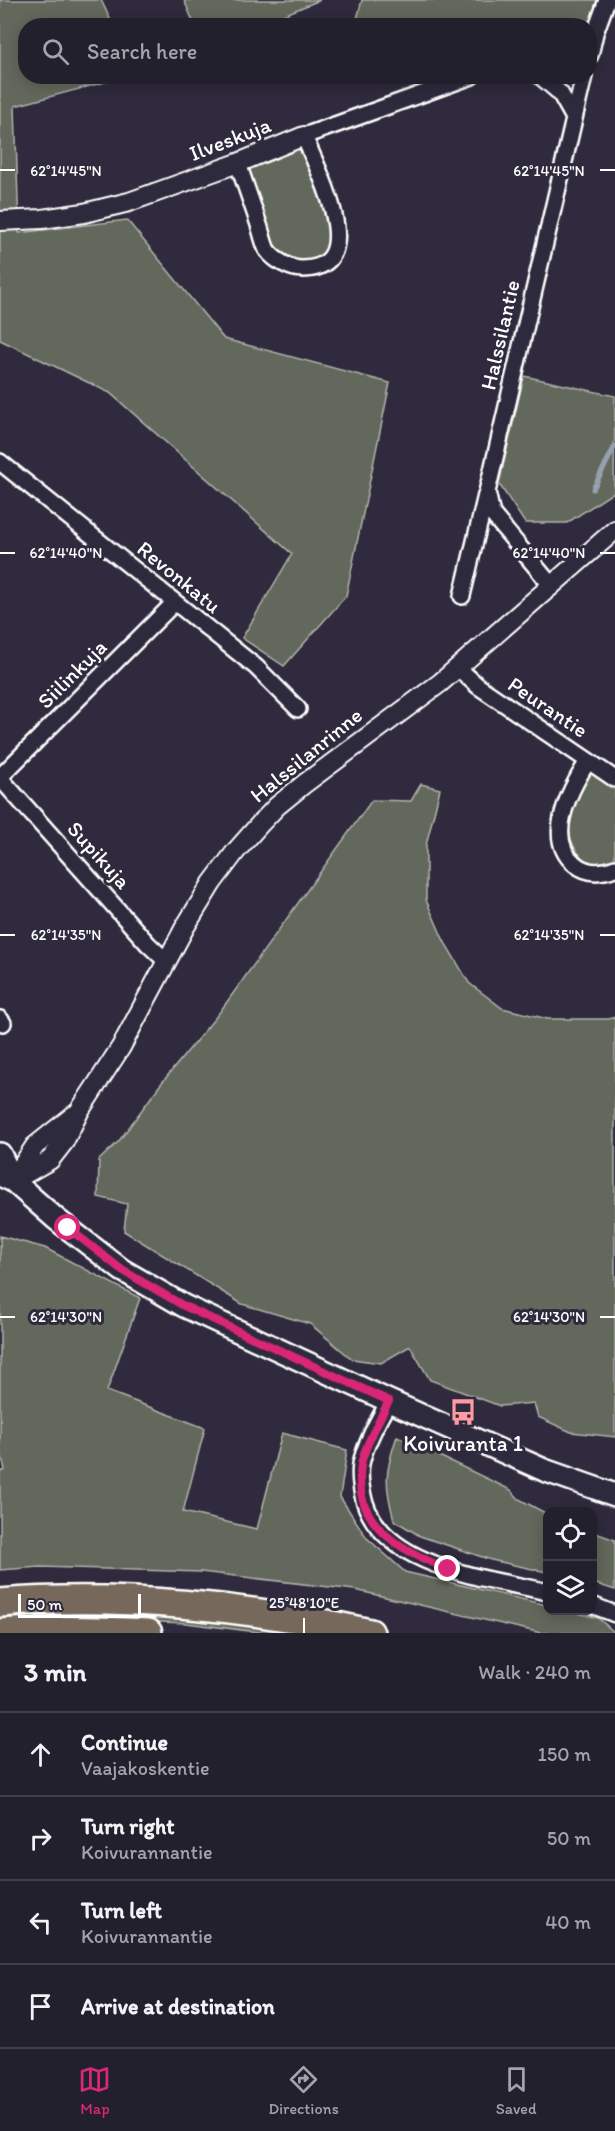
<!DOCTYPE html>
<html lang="en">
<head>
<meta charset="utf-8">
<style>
  body { margin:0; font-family:Itim,sans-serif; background:#2f2d3a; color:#f1f3f6 }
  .controls { position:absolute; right:18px; bottom:18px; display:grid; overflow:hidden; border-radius:12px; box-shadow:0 3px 15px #0003 }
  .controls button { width:54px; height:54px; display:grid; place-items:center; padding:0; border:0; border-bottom:2px solid #403e4a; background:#23202e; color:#f1f3f6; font:30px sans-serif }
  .scale { position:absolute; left:18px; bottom:15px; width:123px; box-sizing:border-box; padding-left:6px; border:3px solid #fff; border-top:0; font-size:16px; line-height:21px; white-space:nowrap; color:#fff; -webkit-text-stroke:4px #2f2a3d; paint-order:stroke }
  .stop { position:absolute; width:18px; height:18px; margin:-14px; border:4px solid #db2777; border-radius:50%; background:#fff }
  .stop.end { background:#db2777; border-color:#fff; box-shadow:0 2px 6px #0008 }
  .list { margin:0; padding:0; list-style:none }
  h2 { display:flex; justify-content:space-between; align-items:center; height:78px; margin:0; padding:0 24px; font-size:26px }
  h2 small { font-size:20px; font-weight:400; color:#a3a3aa }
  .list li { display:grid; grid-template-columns:39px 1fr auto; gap:18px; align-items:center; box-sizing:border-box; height:84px; padding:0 24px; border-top:2px solid #403e4a }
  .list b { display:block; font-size:22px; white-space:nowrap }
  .list p { margin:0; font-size:20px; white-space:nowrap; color:#a3a3aa }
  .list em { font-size:20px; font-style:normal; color:#a3a3aa }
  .icon { flex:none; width:33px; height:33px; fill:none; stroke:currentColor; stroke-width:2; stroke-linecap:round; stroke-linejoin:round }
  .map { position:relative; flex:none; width:615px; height:1633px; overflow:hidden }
  .search { position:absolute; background:#23202e; box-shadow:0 3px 15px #0003; left:18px; right:18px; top:18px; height:66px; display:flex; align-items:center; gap:15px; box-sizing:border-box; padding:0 21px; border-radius:24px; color:#a3a3aa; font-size:22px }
  .sheet { height:414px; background:#23202e }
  nav { display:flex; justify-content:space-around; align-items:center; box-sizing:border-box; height:84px; border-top:2px solid #403e4a; background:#23202e; font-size:16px; color:#a3a3aa }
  nav a { display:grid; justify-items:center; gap:3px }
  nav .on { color:#db2777 }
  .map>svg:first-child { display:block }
  .green { fill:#64685b; stroke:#b2b4ad; stroke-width:1.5 }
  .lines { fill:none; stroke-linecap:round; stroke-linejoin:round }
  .stream { stroke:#96a1b0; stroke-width:5 }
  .minor-casing { stroke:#fff; stroke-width:20 }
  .tertiary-casing { stroke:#fff; stroke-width:22 }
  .secondary-casing { stroke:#fff; stroke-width:26 }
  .motorway-casing { stroke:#fff; stroke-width:32 }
  .minor { stroke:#2f2a3d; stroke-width:15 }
  .tertiary { stroke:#2f2a3d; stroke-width:18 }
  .secondary { stroke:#2f2a3d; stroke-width:21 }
  .motorway { stroke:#76695c; stroke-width:27 }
  .route { stroke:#db2777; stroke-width:8 }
  .ticks { fill:none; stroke:#fff; stroke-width:2 }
  .labels { text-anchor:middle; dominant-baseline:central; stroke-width:6; stroke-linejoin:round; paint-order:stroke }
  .street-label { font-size:22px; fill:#fff; stroke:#2f2a3d }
  .poi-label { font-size:22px; fill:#fff; stroke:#2f2a3d }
  .ticks-label { font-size:15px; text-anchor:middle; fill:#fff; stroke:#2f2a3d; stroke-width:6; stroke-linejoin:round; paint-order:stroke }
</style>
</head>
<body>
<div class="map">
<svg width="615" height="1633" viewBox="0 0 615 1633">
  <rect width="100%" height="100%" fill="#2f2a3d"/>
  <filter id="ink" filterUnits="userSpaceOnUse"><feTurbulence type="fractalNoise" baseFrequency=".0167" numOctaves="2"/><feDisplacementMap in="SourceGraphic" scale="12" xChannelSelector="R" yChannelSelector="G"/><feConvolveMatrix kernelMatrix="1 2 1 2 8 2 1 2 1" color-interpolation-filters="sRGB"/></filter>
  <g filter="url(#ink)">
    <path class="green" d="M0,0H101L113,25L26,26V76L124,77L15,106L19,233L127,220L224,339L390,383L346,596L284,666L242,638L292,554L110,393L0,340Z
      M184,0H320L259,25L195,26Z
      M362,0H601L591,19L582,25L355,26Z
      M304,136L336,248L311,269L267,250L238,163Z
      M524,376L615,396L614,492L567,523H525L499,484Z
      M592,772L615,787V859C591,878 567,848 569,823C570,802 581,788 592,772Z
      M421,784L440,789L426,845V900L444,941L469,983L502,1008L548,1019H609L615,1017V1437L571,1432L538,1417L534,1403L500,1406L430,1380L410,1346L381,1363L352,1359L310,1324L242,1304L124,1231L127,1204L98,1197L99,1160L119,1141L160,1085L219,1013L372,800L411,801Z
      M0,1236L45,1248L140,1298L107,1391L205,1428L183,1512L257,1529L282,1433L347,1450L340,1497L367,1538L405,1572L547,1605L548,1610L569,1611L598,1618L615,1633H541L355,1590L201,1572L40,1567L0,1570V1472L5,1470L0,1448Z
      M397,1436L511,1490L519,1499L547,1514V1572L491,1560L420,1536L394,1520C384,1483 385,1472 397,1436Z
      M593,1532L615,1540V1590L593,1583Z
      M35,1613C97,1613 161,1613 224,1620C251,1624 279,1629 306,1633H266L186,1623L108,1620L0,1622V1616Z"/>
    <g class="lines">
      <path class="stream" d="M593,489L615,446"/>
      <defs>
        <path id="minor" d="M590,55L595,33L607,0
          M540,76L560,93L574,118
          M238,163C245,185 253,206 260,228C262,235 264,244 267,250C274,260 290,269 302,269C372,269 316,167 304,136L472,76
          M0,462L256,667L298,709
          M551,585L492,514L487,492L584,76
          M462,596L486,495
          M458,668L478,686L615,779
          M588,761C571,788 543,838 575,864C587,874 602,873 615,868
          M0,777L175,602
          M0,778L148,944L166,961
          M0,1019L3,1023
          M389,1401C379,1419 365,1444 361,1464C359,1476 361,1488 364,1500C384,1569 489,1578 548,1592
          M592,1605L615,1614"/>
        <path id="tertiary" d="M0,221L42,219L84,213L129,202L238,163L304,136
          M15,1177L35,1146L74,1115
          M13,1181L50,1160L64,1142L80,1110L121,1047L185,927L212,883L236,851L259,825L277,806L304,784L440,683L615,530"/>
        <path id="secondary" d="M0,1154L13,1181
          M0,1175L13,1181L56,1219L122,1270L184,1306L389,1401L544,1470L615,1495"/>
        <path id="motorway" d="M0,1603C121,1593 252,1607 370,1633
          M0,1633C49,1629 98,1630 148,1633"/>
      </defs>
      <use href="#minor" class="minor-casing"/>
      <use href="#tertiary" class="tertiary-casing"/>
      <use href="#secondary" class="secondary-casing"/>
      <use href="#motorway" class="motorway-casing"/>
      <use href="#minor" class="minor"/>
      <use href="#tertiary" class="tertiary"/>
      <use href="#secondary" class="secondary"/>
      <use href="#motorway" class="motorway"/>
    </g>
  </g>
  <g class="lines" filter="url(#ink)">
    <path class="route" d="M68,1228L122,1270L184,1306L389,1401C380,1418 364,1447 361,1465C352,1525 401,1551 448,1569"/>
  </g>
  <path class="ticks" d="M0,170H15M600,170H615M0,553H15M600,553H615M0,935H15M600,935H615M0,1317H15M600,1317H615M304,1618V1633"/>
  <defs>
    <symbol id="bus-bare" viewBox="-9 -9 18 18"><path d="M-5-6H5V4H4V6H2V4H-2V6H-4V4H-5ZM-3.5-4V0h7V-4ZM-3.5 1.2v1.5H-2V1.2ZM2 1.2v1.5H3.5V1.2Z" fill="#ff9aa2" stroke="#2f2a3d" stroke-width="2.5" paint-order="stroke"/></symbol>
  </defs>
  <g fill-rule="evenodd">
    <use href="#bus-bare" x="444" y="1393" width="38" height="38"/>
  </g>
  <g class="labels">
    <g class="street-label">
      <text transform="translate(230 139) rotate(-21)">Ilveskuja</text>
      <text transform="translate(500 335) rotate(-77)">Halssilantie</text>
      <text transform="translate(179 577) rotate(39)">Revonkatu</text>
      <text transform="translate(72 674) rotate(-45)">Siilinkuja</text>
      <text transform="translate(548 707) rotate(34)">Peurantie</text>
      <text transform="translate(306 755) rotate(-39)">Halssilanrinne</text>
      <text transform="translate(99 855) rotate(48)">Supikuja</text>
    </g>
    <g class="poi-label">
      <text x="463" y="1443">Koivuranta 1</text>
    </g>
  </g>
  <g class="ticks-label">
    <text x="66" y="176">62°14'45"N</text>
    <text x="549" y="176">62°14'45"N</text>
    <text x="66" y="558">62°14'40"N</text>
    <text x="549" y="558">62°14'40"N</text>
    <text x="66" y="940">62°14'35"N</text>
    <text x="549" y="940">62°14'35"N</text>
    <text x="66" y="1322">62°14'30"N</text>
    <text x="549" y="1322">62°14'30"N</text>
    <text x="304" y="1608">25°48'10"E</text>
  </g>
</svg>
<div class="controls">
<button><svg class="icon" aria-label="locate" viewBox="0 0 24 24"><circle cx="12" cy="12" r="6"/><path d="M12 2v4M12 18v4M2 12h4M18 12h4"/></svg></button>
<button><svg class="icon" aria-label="layers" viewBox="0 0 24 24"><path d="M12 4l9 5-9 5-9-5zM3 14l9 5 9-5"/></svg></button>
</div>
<div class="scale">50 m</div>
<div class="stop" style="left:68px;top:1228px"></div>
<div class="stop end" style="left:448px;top:1569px"></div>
<div class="search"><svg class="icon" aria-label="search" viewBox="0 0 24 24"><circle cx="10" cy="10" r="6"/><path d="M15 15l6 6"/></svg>Search here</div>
</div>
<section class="sheet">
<h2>3 min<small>Walk · 240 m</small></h2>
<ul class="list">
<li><svg class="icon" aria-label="ahead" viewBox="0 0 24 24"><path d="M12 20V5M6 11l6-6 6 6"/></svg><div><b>Continue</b><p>Vaajakoskentie</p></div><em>150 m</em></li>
<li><svg class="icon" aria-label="right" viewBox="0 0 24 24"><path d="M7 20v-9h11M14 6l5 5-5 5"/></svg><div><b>Turn right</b><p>Koivurannantie</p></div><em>50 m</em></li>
<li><svg class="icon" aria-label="left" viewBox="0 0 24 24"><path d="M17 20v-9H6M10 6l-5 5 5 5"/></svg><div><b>Turn left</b><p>Koivurannantie</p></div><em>40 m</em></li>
<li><svg class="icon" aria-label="arrive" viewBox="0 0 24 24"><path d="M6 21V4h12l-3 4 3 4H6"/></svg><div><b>Arrive at destination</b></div></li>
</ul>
</section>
<nav>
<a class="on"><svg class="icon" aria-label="map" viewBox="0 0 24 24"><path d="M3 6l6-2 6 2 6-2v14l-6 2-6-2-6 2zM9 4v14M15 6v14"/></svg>Map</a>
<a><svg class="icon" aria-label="directions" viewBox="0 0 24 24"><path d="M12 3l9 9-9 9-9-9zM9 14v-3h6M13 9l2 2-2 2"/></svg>Directions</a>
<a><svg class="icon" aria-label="saved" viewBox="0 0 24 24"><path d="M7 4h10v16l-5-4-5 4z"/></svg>Saved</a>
</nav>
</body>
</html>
